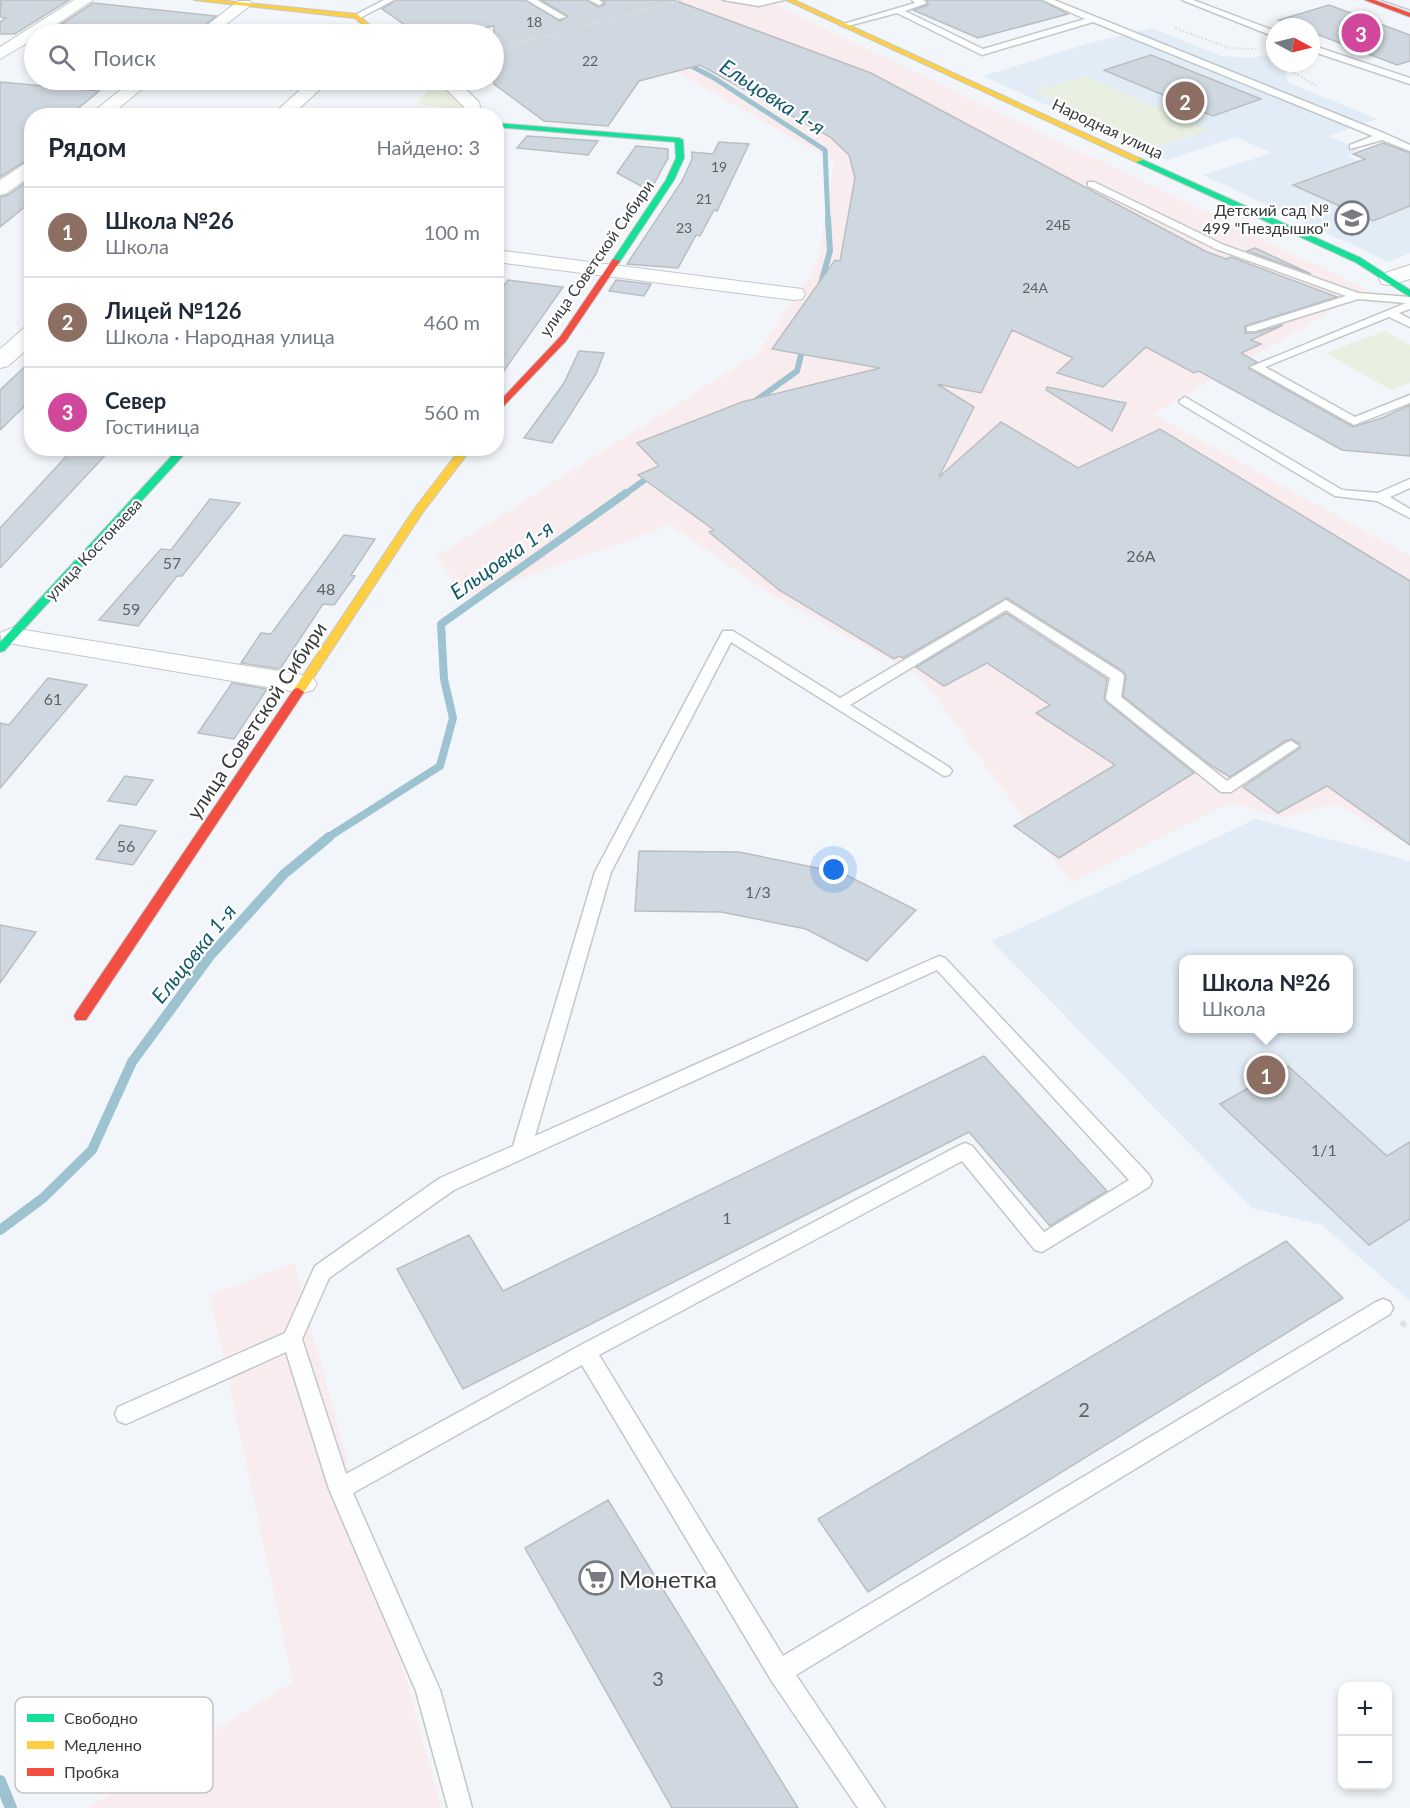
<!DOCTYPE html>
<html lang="ru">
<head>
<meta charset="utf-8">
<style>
  body { margin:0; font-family:Lato,sans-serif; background:#f2f2f3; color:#1f2937 }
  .controls { position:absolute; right:18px; bottom:18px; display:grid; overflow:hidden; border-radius:12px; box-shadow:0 3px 9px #0003 }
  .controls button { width:54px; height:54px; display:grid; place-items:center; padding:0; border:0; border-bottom:2px solid #e0e1e3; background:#fff; color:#1f2937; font:30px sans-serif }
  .compass { position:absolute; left:1266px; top:18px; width:54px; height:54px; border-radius:50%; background:#fff; box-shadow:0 3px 9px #0003; rotate:97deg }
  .you { position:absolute; left:834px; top:870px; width:21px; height:21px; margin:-15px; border:4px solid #fff; border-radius:50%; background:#1a73e8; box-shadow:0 0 0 9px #1a73e833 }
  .badge { display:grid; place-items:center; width:39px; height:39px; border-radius:50%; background:#b45309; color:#fff; font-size:20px; font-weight:700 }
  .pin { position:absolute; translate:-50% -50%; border:3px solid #fff; box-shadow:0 2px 6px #0006 }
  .popup { position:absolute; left:1179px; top:955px; width:174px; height:78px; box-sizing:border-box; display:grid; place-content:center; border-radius:12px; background:#fff; filter:drop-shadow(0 2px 4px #0005); font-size:20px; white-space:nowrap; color:#747a83 }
  .popup b { font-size:22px; color:#1f2937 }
  .popup::after { content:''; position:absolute; left:50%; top:100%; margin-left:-12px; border:12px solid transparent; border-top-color:#fff }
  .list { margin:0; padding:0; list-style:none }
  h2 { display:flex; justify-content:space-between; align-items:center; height:78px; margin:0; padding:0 24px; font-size:26px }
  h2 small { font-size:20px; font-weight:400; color:#747a83 }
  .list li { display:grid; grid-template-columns:39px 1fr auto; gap:18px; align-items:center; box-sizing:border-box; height:90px; padding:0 24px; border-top:2px solid #e0e1e3 }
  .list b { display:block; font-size:22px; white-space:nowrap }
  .list p { margin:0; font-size:20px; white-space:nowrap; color:#747a83 }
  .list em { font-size:20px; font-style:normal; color:#747a83 }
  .icon { flex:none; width:33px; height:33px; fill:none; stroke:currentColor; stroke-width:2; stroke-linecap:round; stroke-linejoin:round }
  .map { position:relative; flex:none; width:1410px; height:1808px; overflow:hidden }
  .search { position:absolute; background:#fff; box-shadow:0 3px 9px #0003; left:24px; top:24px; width:480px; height:66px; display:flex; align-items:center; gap:15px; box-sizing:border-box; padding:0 21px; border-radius:33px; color:#747a83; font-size:22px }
  .panel { position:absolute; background:#fff; box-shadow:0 3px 9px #0003; left:24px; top:108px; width:480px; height:348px; border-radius:24px }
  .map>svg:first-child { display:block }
  .industrial { fill:#f9ecef }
  .built { fill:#e2ecf6; fill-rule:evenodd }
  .green { fill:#e9f0e1 }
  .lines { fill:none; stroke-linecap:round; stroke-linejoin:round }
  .stream-far4 { stroke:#9cc3cf; stroke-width:5 }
  .stream-far3 { stroke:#9cc3cf; stroke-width:6 }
  .stream-far2 { stroke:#9cc3cf; stroke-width:8 }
  .stream-far1 { stroke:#9cc3cf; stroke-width:10 }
  .stream { stroke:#9cc3cf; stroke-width:12 }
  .building { fill:#cfd8e0; stroke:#bbbec1; stroke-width:1.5 }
  .lane-casing { stroke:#c3c7ca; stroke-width:3 }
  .street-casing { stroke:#c3c7ca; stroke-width:2 }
  .fast-casing { stroke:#c3c7ca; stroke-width:2 }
  .slow-casing { stroke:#c3c7ca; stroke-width:2 }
  .jam-casing { stroke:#c3c7ca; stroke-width:2 }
  .path-far1 { stroke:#dddedf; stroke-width:2; stroke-dasharray:2 2; stroke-linecap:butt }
  .path { stroke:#dddedf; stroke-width:5; stroke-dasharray:6 6; stroke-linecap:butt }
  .lane { fill:#fdfefe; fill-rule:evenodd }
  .street { fill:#fdfefe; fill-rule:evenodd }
  .fast { fill:#16e098; fill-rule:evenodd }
  .slow { fill:#ffcf43; fill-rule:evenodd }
  .jam { fill:#f24e42; fill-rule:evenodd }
  .tram { stroke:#c7c8ca; stroke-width:1.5 }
  .labels { text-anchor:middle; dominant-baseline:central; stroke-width:4.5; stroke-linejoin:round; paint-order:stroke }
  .far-number-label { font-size:14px; fill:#5d6266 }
  .far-street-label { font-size:16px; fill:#373b3e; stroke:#fff }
  .far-poi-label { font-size:16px; fill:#373b3e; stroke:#fff; text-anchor:end }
  .number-label { font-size:16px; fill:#5d6266 }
  .street-label { font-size:20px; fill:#373b3e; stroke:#fff }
  .near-number-label { font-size:20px; fill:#5d6266 }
  .water-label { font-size:21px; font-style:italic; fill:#125b6d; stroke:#fff }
  .near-poi-label { font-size:24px; fill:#373b3e; stroke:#fff; text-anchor:start }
  .key { fill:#fff; stroke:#c3c4c5; stroke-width:1.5 }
  .key-label { font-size:16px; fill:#373b3e }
</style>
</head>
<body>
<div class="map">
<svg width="1410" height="1808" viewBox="0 0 1410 1808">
  <rect width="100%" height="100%" fill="#f2f6fa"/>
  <path class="industrial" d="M530,0H766L1368,290L1153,414L1410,556V845L1335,804L1280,818L1230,802L1071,883L921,677L772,595L670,525L464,599L437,556L757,354L818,263L834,162L577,15Z
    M294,1263L441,1808H88L293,1682L210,1295Z"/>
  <path class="built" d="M1152,28L1221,56L1249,58L1264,55L1275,60V63L1296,68L1285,74L1287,82L1377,119L1329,136L1358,149L1347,156L1410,183V253L1389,262L1203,175L1272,153L1235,137L1167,160L983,76L1090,43Z
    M1256,819L1410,861V1301L1322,1225L1252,1208L992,941ZM1184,960H1348V1028H1184Z"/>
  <path class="green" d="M1085,76L1208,130L1154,148L1032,91Z
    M432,85C451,86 458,94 467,111L418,104Z
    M1385,331L1410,345V383L1391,390L1325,353Z"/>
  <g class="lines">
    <path class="stream-far4" d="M684,62L714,78L825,150L828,220"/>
    <path class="stream-far3" d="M820,287L830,251L828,218
      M751,404L797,371L804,343
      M624,495L654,473"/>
    <path class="stream-far2" d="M327,838L440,766L453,718L444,679L441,624L626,493"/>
    <path class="stream-far1" d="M0,1230L43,1198L92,1150L132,1062L210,956L284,874L329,837"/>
    <path class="stream" d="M0,1781L11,1808"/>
  </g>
  <path class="building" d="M1,0H69L15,34H0V22L6,18L0,17Z
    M396,0H525L560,21L568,16L541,0H587L598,7L605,4L603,0H674L871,73L1205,251L1226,259L1231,257L1337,297L1245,326V333H1255L1283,325L1251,340L1261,344L1241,353L1257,362L1248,368L1353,427L1382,418L1410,405V456L1342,450L1199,371L1194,373L1146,347L1103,387L1057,373L1073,358L1012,330L981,393L937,384L974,407L939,477L1001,422L1078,468L1160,429L1410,581V845L1327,786L1278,813L1243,787L1300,748V744L1292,739L1285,741L1230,777L1209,764L1123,696L1126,676L1123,671L1007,598L903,658L899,656L894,659L779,590L709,532L714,530L638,475L659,466L637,443L742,402L880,368L772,349L835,260L840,261L855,178L849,155L830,137L700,65L639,81L608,126L544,121L494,84V26L452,34H418L382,9Z
    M927,0H1041L1068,14L978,38L913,10L928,5Z
    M93,3L216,16L194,34H161L61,24Z
    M1329,5L1410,35V61L1397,65L1311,32V27H1297L1279,20Z
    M1151,55L1261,99L1213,116L1104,70Z
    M0,82L99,91L69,116H32V157L0,177Z
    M527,136L598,141L588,155L517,148Z
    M719,142L749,144L717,211L714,210L700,236L696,235L678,268L627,264L682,181L692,159V152L713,154Z
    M1383,143L1410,153V206L1373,221L1293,185L1365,159L1353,154Z
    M636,146L668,149V158L650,191L617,173Z
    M32,178V201L0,227V197L8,195Z
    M1255,248L1311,274L1247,251Z
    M508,280L563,287L496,382V296Z
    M616,280L651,284L644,296L609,291Z
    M579,351L604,353L596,374L552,443L524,438L564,383Z
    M32,360V399L0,430V390Z
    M1047,387L1126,403L1112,431L1046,390Z
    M74,448H112L0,568V528Z
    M210,499L240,503L182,576H177L138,626L99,620L161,549L171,550Z
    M344,535L375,539L351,575L355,576L334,605L323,604L280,669L241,663L261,633L271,634Z
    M1006,613L1107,679L1104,698L1106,702L1194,773L1059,858L1014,826L1115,765L1036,713L1050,705L987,663L944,686L916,667Z
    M48,678L87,685L0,788V723L9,725Z
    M232,683L267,689L234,739L198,733Z
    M125,776L153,780L136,805L108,801Z
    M120,825L156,831L133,865L96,859Z
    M639,851L739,852L842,873L916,910L867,961L806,929L721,912L635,911Z
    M0,925L36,932L0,983Z
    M984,1056L1107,1191L1050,1226L969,1132L463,1389L397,1269L469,1235L503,1291Z
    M1288,1066L1387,1156L1410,1142V1219L1369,1245L1220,1104Z
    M1286,1241L1343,1298L868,1592L818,1519Z
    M608,1500L798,1808H672L525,1548Z"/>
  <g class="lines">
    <defs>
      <path id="lane" d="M384,0H394L360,18L353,16Z
        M527,0H537L566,17L559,19Z
        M589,0H599L603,3L599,5Z
        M723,0H784L759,6Z
        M912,0H923L927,3L905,11L983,49L1085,19L1043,0H1054L1386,134L1410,145V151L1382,140L1350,149V145L1373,136L1093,22L982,55L897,13L844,27L840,25L915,3Z
        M1182,0H1193L1275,31V37Z
        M1311,45L1410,78V84L1311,51Z
        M1088,182H1094L1224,245L1358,293L1410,297V309L1399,313L1410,319V327L1389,317L1265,367L1355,417L1410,395V403L1354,425L1250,367L1406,303L1358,299L1255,331H1247V327L1346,296L1216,249L1088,186Z
        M1185,397L1342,490L1378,493L1410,479V488L1390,497L1410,509V518L1377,501L1335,496L1181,404L1179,401Z
        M1006,600L1122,673L1124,676L1121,697L1227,781L1286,743L1291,741L1299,746L1231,792H1221L1108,701L1106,698L1110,678L1006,610L850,705L949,767L952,771L949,775L944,776L731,642L611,872L535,1136L939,956L945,958L1149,1175L1152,1181L1149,1187L1042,1252L1035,1250L962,1161L599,1355L783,1656L1376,1302L1383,1299L1390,1302L1393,1308L1390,1314L796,1675L885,1808H858L771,1680L582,1365L353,1493L440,1690L472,1808H448L416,1691L329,1489L286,1352L126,1424L118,1421L115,1414L118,1407L285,1333L315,1266L440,1178L513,1146L595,872L723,631H733L840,698ZM937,970L1129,1180L1044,1232L972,1146L965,1143L958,1146L579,1346L346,1474L302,1339L329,1278L454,1190Z"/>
      <path id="street" d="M74,0H93L42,34H34V39L0,59V47Z
        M238,1H250L252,4L214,34H196Z
        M133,80H153L109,116H88Z
        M311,80H330L291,116H271Z
        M437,80H456L479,102L482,116H464V107Z
        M32,159V175L7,193L0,195V180Z
        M496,250L794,288L802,289L805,294L802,299L794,300L496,262Z
        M1410,265V279L1390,285L1382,284L1379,279L1382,274Z
        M32,326V345L8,366L0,368V349L24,328Z
        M12,628L303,675L313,678L317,684L313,690L303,693L2,642L0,633Z"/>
      <path id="fast" d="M496,123L679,138L683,140L684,158L674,180L619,263L616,264L612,261L666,180L676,158L675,142L496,127Z
        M1139,158L1361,258L1410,290V297L1355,262L1136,162L1135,160Z
        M179,448H190L4,651L0,652V642Z"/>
      <path id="slow" d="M194,0H217L357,14L380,34H374L355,18Z
        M786,0H794L1143,160L1136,162Z
        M461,448H472L423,512L302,695H294L292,692L415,508Z"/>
      <path id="jam" d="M1365,0H1374L1410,13V17Z
        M613,259L620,261L566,341L496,414V405L560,337Z
        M298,688L304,692L86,1020H76L74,1016L76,1012L294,689Z"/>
    </defs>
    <use href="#lane" class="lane-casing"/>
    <use href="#street" class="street-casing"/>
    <use href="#fast" class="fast-casing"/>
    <use href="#slow" class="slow-casing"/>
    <use href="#jam" class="jam-casing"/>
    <path class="path-far1" d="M610,19L682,0
      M1175,28L1229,48L1256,49
      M576,30L603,21
      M494,48L557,34
      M1301,63L1294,73L1317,86"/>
    <path class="path" d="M1401,1322L1410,1329"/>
    <use href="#lane" class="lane"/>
    <use href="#street" class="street"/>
    <use href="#fast" class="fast"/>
    <use href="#slow" class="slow"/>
    <use href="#jam" class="jam"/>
    <path class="tram" d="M1381,0L1410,10"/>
  </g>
  <defs>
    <symbol id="school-ring" viewBox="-11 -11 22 22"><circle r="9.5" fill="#fff" stroke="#787c80" stroke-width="1.5"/><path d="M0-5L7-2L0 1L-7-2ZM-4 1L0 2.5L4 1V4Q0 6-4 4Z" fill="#787c80"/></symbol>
    <symbol id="supermarket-ring" viewBox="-11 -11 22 22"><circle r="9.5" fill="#fff" stroke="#787c80" stroke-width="1.5"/><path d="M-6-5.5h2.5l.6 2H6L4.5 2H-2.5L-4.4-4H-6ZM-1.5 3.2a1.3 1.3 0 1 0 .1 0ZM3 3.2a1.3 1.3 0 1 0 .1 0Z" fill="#787c80"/></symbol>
  </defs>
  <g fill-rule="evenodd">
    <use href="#school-ring" x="1333" y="199" width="38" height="38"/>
    <use href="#supermarket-ring" x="577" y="1559" width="38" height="38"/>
  </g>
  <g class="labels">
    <g class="far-number-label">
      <text x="534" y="21">18</text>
      <text x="590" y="60">22</text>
      <text x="719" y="166">19</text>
      <text x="704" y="198">21</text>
      <text x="1058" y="224">24Б</text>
      <text x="684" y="227">23</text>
      <text x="1035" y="287">24А</text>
    </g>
    <g class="far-street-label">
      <text transform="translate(1108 128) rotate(25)">Народная улица</text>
      <text transform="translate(596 258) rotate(-55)">улица Советской Сибири</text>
      <text transform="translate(93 549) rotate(-47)">улица Костонаева</text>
    </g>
    <g class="far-poi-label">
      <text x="1329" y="209">Детский сад №<tspan x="1329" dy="18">499 "Гнездышко"</tspan></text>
    </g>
    <g class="number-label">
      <text x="1141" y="555">26А</text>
      <text x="172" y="562">57</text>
      <text x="326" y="588">48</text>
      <text x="131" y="608">59</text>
      <text x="53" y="698">61</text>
      <text x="126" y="845">56</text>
      <text x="758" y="891">1/3</text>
      <text x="1324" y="1149">1/1</text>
      <text x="727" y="1217">1</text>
    </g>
    <g class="street-label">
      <text transform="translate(256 720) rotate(-56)">улица Советской Сибири</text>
    </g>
    <g class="near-number-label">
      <text x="1084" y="1409">2</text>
      <text x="658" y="1678">3</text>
    </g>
    <g class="water-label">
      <text transform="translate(773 96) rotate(33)">Ельцовка 1-я</text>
      <text transform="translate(501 559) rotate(-35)">Ельцовка 1-я</text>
      <text transform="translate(193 953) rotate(-51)">Ельцовка 1-я</text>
    </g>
    <g class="near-poi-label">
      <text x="619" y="1578">Монетка</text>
    </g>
  </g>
  <rect x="15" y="1697" width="198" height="96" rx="9" class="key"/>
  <rect x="27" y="1714" width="27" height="8" fill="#16e098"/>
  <rect x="27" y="1741" width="27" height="8" fill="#ffcf43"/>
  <rect x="27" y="1768" width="27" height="8" fill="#f24e42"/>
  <g class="key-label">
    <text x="64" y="1724">Свободно</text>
    <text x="64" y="1751">Медленно</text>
    <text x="64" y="1778">Пробка</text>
  </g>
</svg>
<div class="controls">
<button>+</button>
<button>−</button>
</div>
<svg class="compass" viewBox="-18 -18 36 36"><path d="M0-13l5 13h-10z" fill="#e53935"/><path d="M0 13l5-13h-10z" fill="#747a83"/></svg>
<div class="you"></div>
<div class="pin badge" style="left:1266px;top:1075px;background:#8d6e63">1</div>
<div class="popup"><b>Школа №26</b>Школа</div>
<div class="pin badge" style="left:1185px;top:101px;background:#8d6e63">2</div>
<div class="pin badge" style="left:1361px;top:33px;background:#d1479c">3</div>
<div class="search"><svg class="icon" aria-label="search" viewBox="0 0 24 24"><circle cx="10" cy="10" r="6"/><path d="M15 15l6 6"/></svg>Поиск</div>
<section class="panel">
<h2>Рядом<small>Найдено: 3</small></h2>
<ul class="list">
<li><span class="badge" style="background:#8d6e63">1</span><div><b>Школа №26</b><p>Школа</p></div><em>100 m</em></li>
<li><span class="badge" style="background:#8d6e63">2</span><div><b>Лицей №126</b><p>Школа · Народная улица</p></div><em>460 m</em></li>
<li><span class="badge" style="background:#d1479c">3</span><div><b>Север</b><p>Гостиница</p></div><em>560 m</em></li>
</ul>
</section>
</div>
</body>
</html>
